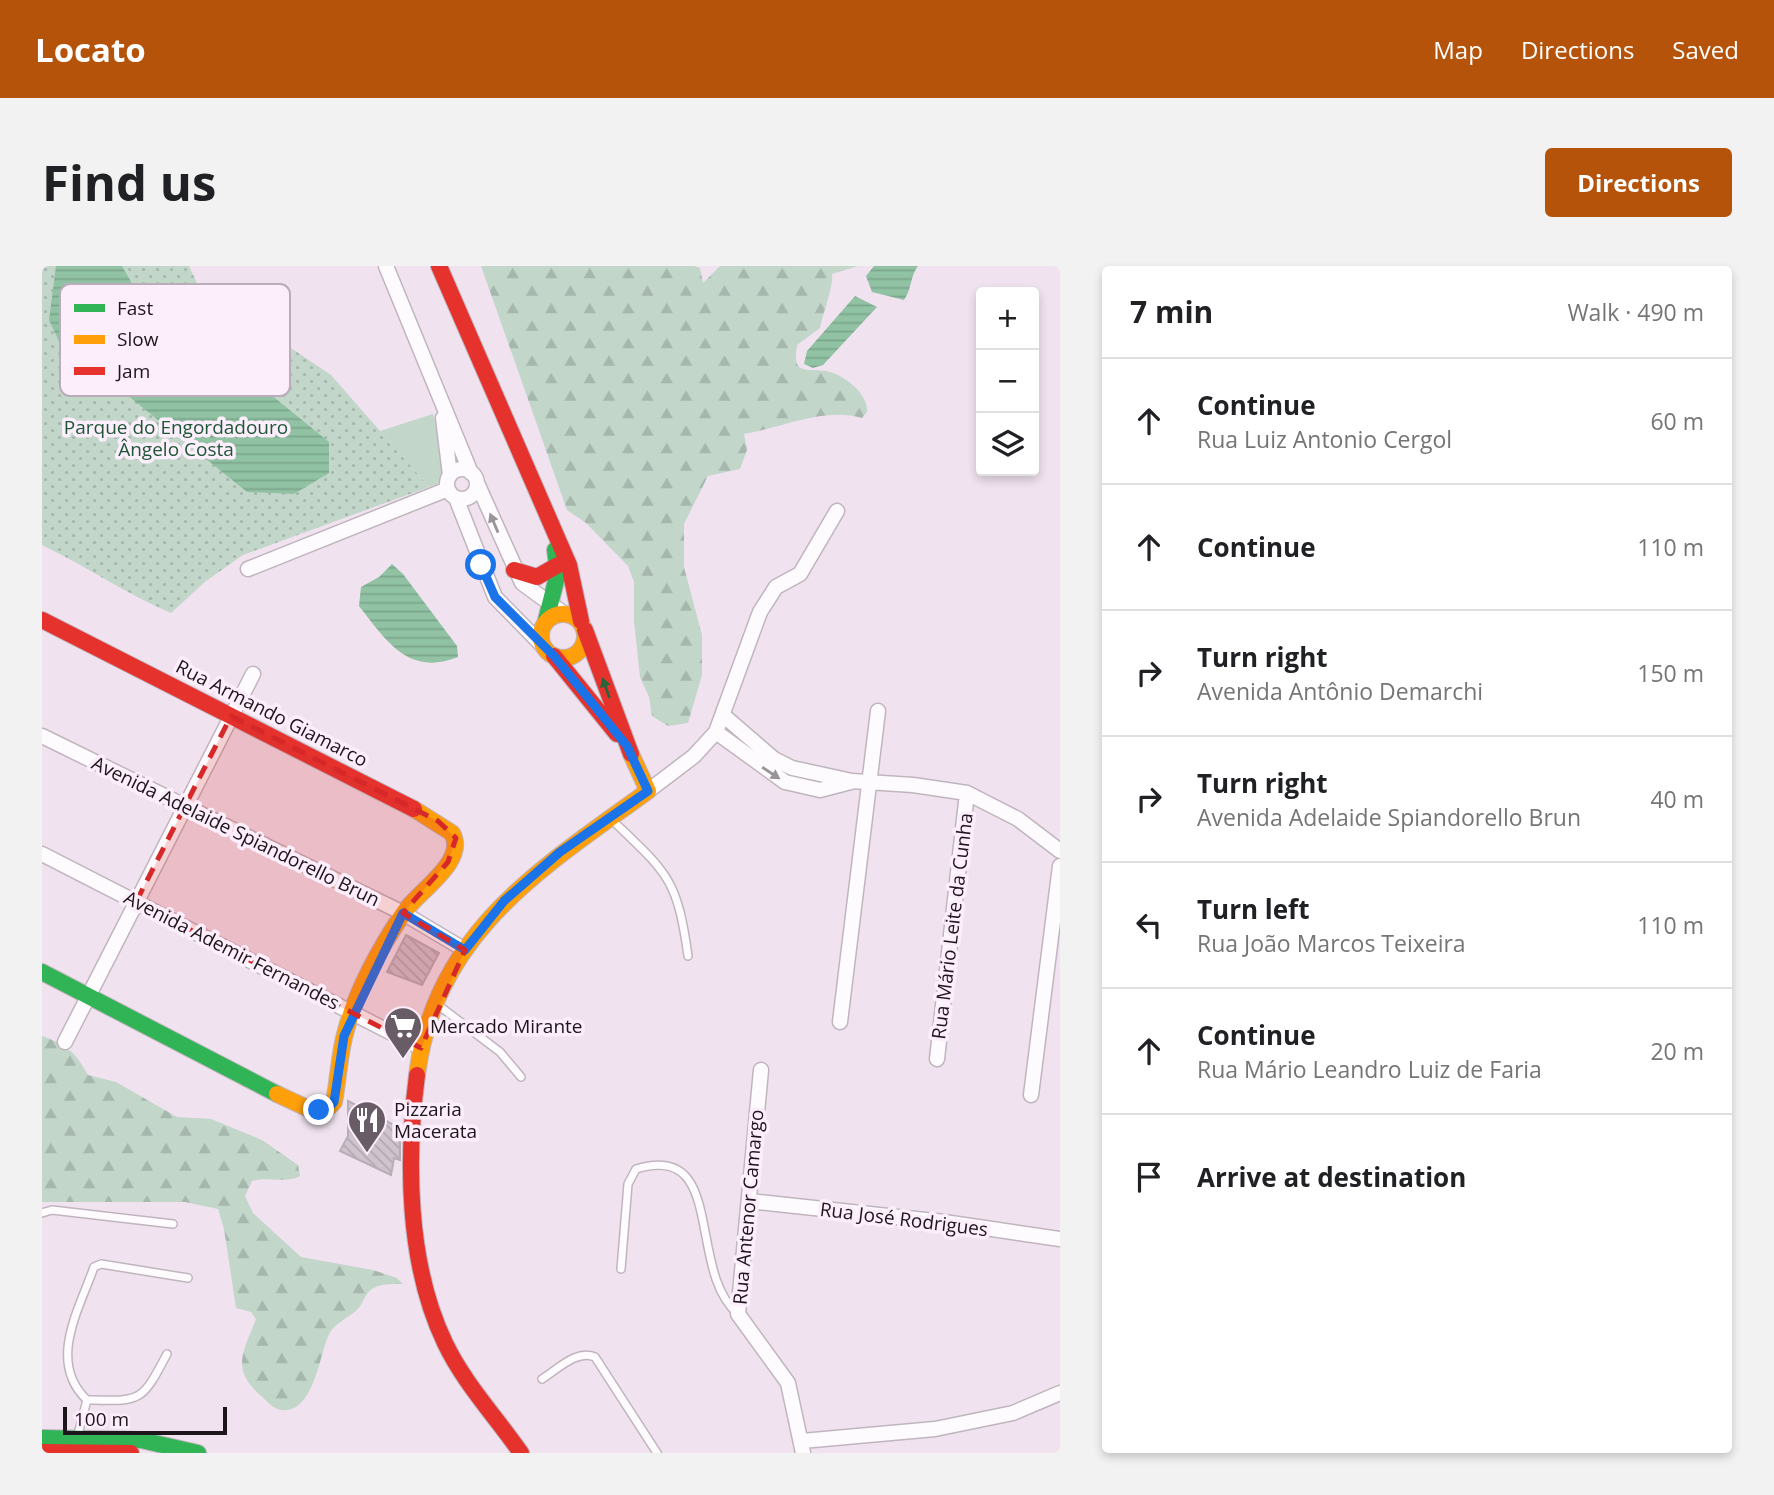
<!DOCTYPE html>
<html lang="en">
<head>
<meta charset="utf-8">
<style>
  body { margin:0; font-family:"Open Sans",sans-serif; background:#f2f2f2; color:#202124 }
  .controls { position:absolute; right:21px; top:21px; display:grid; overflow:hidden; border-radius:7px; box-shadow:0 4px 10px #0003 }
  .controls button { width:63px; height:63px; display:grid; place-items:center; padding:0; border:0; border-bottom:2px solid #e0e0e0; background:#fff; color:#202124; font:35px sans-serif }
  .scale { position:absolute; left:21px; bottom:18px; width:164px; box-sizing:border-box; padding-left:7px; border:4px solid #1e151d; border-top:0; font-size:19px; line-height:24px; white-space:nowrap; color:#1e151d; -webkit-text-stroke:5px #fdeefc; paint-order:stroke }
  .stop { position:absolute; width:21px; height:21px; margin:-16px; border:5px solid #1a73e8; border-radius:50%; background:#fff }
  .stop.end { background:#1a73e8; border-color:#fff; box-shadow:0 2px 7px #0008 }
  .list { margin:0; padding:0; list-style:none }
  h2 { display:flex; justify-content:space-between; align-items:center; height:91px; margin:0; padding:0 28px; font-size:30px }
  h2 small { font-size:23px; font-weight:400; color:#757577 }
  .list li { display:grid; grid-template-columns:46px 1fr auto; gap:21px; align-items:center; box-sizing:border-box; height:126px; padding:0 28px; border-top:2px solid #e0e0e0 }
  .list b { display:block; font-size:26px; white-space:nowrap }
  .list p { margin:0; font-size:23px; white-space:nowrap; color:#757577 }
  .list em { font-size:23px; font-style:normal; color:#757577 }
  .icon { flex:none; width:38px; height:38px; fill:none; stroke:currentColor; stroke-width:2; stroke-linecap:round; stroke-linejoin:round }
  .map { position:relative; flex:none; width:1018px; height:1187px; overflow:hidden; border-radius:7px }
  header { display:flex; align-items:center; gap:42px; box-sizing:border-box; height:98px; padding:0 35px; background:#b45309; color:#fff }
  header strong { font-size:33px }
  nav { display:flex; gap:38px; margin-inline-start:auto; font-size:24px }
  .intro { display:flex; align-items:center; justify-content:space-between; box-sizing:border-box; height:168px; padding:0 42px }
  h1 { margin:0; font-size:49px }
  .button { padding:18px 32px; border-radius:7px; background:#b45309; color:#fff; font-size:24px; font-weight:700 }
  main { display:flex; gap:42px; padding:0 42px }
  aside { flex:1; background:#fff; border-radius:7px; box-shadow:0 4px 10px #0003 }
  .map>svg:first-child { display:block }
  .green { fill:#c2d6ca }
  .forest { fill:url(#forest-firs) }
  .park { fill:url(#park-dots) }
  .water { fill:url(#water-rules) }
  .building { fill:url(#building-back-hatch); stroke:#b8aeb7; stroke-width:2 }
  .lines { fill:none; stroke-linecap:round; stroke-linejoin:round }
  .lane-casing { stroke:#c0b5bf; stroke-width:10 }
  .street-casing { stroke:#c0b5bf; stroke-width:17 }
  .fast-casing { stroke:#c0b5bf; stroke-width:18 }
  .slow-casing { stroke:#c0b5bf; stroke-width:18 }
  .jam-casing { stroke:#c0b5bf; stroke-width:18 }
  .lane { stroke:#fdfbfd; stroke-width:7 }
  .street { stroke:#fdfbfd; stroke-width:14 }
  .fast { stroke:#30b455; stroke-width:16 }
  .slow { stroke:#ff9f0a; stroke-width:16 }
  .jam { stroke:#e5322d; stroke-width:16 }
  .oneway { fill:#999498 }
  .oneway2 { fill:#276439 }
  .route { stroke:#1a73e8; stroke-width:9 }
  .marked { fill:#d62828; fill-opacity:0.2; stroke:#d62828; stroke-width:5; stroke-dasharray:14 9; stroke-linejoin:round }
  .labels { text-anchor:middle; dominant-baseline:central; stroke-width:7; stroke-linejoin:round; paint-order:stroke }
  .park-label { font-size:19px; fill:#1e5636; stroke:#fdeefc }
  .street-label { font-size:19px; fill:#1e151d; stroke:#fdeefc }
  .poi-label { font-size:19px; fill:#1e151d; stroke:#fdeefc; text-anchor:start }
  .key { fill:#fdeefc; stroke:#baadb9; stroke-width:2 }
  .key-label { font-size:19px; fill:#1e151d }
</style>
</head>
<body>
<header>
<strong>Locato</strong>
<nav><a>Map</a><a>Directions</a><a>Saved</a></nav>
</header>
<div class="intro"><h1>Find us</h1><a class="button">Directions</a></div>
<main>
<div class="map">
<svg width="1018" height="1187" viewBox="0 0 1018 1187">
  <defs>
    <pattern id="forest-firs" width="22" height="20" patternUnits="userSpaceOnUse" patternTransform="scale(1.75)"><rect width="22" height="20" fill="#c2d6ca"/><path d="M5 1l3.5 6h-7zM16 11l3.5 6h-7z" fill="#a6b7ad"/></pattern>
    <pattern id="park-dots" width="8" height="8" patternUnits="userSpaceOnUse" patternTransform="scale(1.75)"><rect width="8" height="8" fill="#c2d6ca"/><path d="M2 2h.1M6 6h.1" fill="none" stroke="#a6b7ad" stroke-width="1.8" stroke-linecap="round"/></pattern>
    <pattern id="water-rules" width="6" height="5" patternUnits="userSpaceOnUse" patternTransform="scale(1.75)"><rect width="6" height="5" fill="#90c2a3"/><path d="M0 2.5h6" fill="none" stroke="#7ca68c"/></pattern>
    <pattern id="building-back-hatch" width="6" height="6" patternUnits="userSpaceOnUse" patternTransform="scale(1.75)"><rect width="6" height="6" fill="#cfc4ce"/><path d="M-1 5l2 2M0 0l6 6M5-1l2 2" fill="none" stroke="#b1a8b0"/></pattern>
  </defs>
  <rect width="100%" height="100%" fill="#f0e3ef"/>
  <path class="green" d="M391,148L404,204L402,215L387,221L338,165Z"/>
  <path class="forest" d="M439,0H652L658,2L661,17L678,0H816L790,8C792,19 781,47 778,62L755,79C750,110 763,102 784,105C801,108 827,128 825,146L820,152C781,141 740,162 702,168L705,184L698,203L666,210L642,258V301L660,369V409L646,457L626,460L610,450L607,431L598,411L592,355V316L586,300L544,257L525,244Z
    M0,770C27,780 33,786 46,809L74,816L135,851L169,853L220,874L256,899L258,910C244,918 226,910 210,915L203,930L211,947L259,991L331,1004L355,1012L361,1018C350,1018 340,1017 330,1023C323,1027 321,1038 315,1044C307,1051 292,1058 287,1068C278,1086 272,1149 239,1144C231,1143 224,1134 218,1129C188,1102 202,1085 214,1053L209,1046L194,1042L182,963L176,943L143,936H0Z"/>
  <path class="park" d="M0,0H147L164,36L243,78L289,109L387,221L201,289L164,315L129,347C84,328 44,300 0,279Z"/>
  <path class="water" d="M14,0H80L121,71L160,96L212,115L287,176V207L252,228L205,226L16,73L7,54Z
    M832,0H876C868,10 870,23 862,34L830,26L824,10Z
    M813,30L835,41L781,99L771,102L762,98L765,85Z
    M350,298L361,308L415,380L416,391C366,411 344,374 317,340L319,321L337,311Z"/>
  <path class="building" d="M364,669L397,687L380,719L345,706Z
    M306,835L358,862V894L352,892L349,909L298,885L306,870Z"/>
  <g class="lines">
    <defs>
      <path id="lane" d="M569,553C625,607 635,611 646,690
        M396,739L458,786L479,811
        M0,947L10,944L131,958
        M579,1003L586,918L594,903C685,875 644,1004 696,1048
        M500,1113C516,1103 535,1083 553,1091L615,1187
        M45,1134C100,1135 99,1137 125,1088
        M36,1168L45,1134C5,1096 37,1044 52,1001L59,998L146,1012"/>
      <path id="street" d="M344,0L429,207
        M401,152L408,209
        M405 218a15 15 0 1 1 30 0a15 15 0 1 1-30 0Z
        M435,217L480,317L521,347
        M414,232L453,331L500,379
        M206,303L406,223
        M681,449L732,493L750,502L810,515L871,519L925,527L976,553L1018,585
        M674,466L743,516L778,524L809,516
        M0,470L361,647L423,684
        M606,525L652,490L674,466L718,346L734,321L758,308L795,245
        M0,588L379,782
        M798,756L836,445
        M23,776L211,408
        M895,793L925,527
        M719,804L696,1048L746,1117L761,1187
        M989,829L1018,600
        M707,935L902,956L1018,973
        M760,1175L893,1163L971,1147L1018,1127"/>
      <path id="fast" d="M504,354L516,307L513,284
        M0,706L235,828
        M0,1172L99,1174L156,1187"/>
      <path id="slow" d="M499 370a22 22 0 1 1 44 0a22 22 0 1 1-44 0Z
        M375,809C393,666 500,602 606,525L589,488
        M235,828L265,842H286L292,836C296,815 297,793 302,772C312,729 338,681 363,645C377,625 426,595 410,567L372,543"/>
      <path id="jam" d="M397,0L527,299L539,355
        M472,304L495,311L516,299
        M0,354L372,543
        M543,364L589,488
        M512,390L575,468
        M375,809C364,894 365,998 403,1077C422,1117 454,1151 479,1187
        M2,1186L89,1187"/>
    </defs>
    <use href="#lane" class="lane-casing"/>
    <use href="#street" class="street-casing"/>
    <use href="#fast" class="fast-casing"/>
    <use href="#slow" class="slow-casing"/>
    <use href="#jam" class="jam-casing"/>
    <use href="#lane" class="lane"/>
    <use href="#street" class="street"/>
    <use href="#fast" class="fast"/>
    <use href="#slow" class="slow"/>
    <use href="#jam" class="jam"/>
  </g>
  <defs><path id="oneway-solid" d="M-6-.8H1V-3.2L6.5 0L1 3.2V.8H-6Z" transform="scale(1.75)"/></defs>
  <g class="oneway">
    <use href="#oneway-solid" transform="translate(452 257) rotate(-113)"/>
    <use href="#oneway-solid" transform="translate(729 507) rotate(33)"/>
  </g>
  <use class="oneway2" href="#oneway-solid" transform="translate(564 422) rotate(-110)"/>
  <g class="lines">
    <path class="route" d="M277,844L286,842L292,836L302,770L361,647L423,684L462,635L518,586L606,525L585,480L512,390L453,331L439,299"/>
  </g>
  <path class="marked" d="M189,450L396,555L414,572L406,596L361,647L423,684L379,782L94,636Z"/>
  <defs>
    <symbol id="supermarket-pin" viewBox="-11 -11 22 30"><path d="M0 17L-7.5 6A9.5 9.5 0 1 1 7.5 6Z" fill="#685d66" stroke="#fdeefc"/><path d="M-6-5.5h2.5l.6 2H6L4.5 2H-2.5L-4.4-4H-6ZM-1.5 3.2a1.3 1.3 0 1 0 .1 0ZM3 3.2a1.3 1.3 0 1 0 .1 0Z" fill="#fff"/></symbol>
    <symbol id="restaurant-pin" viewBox="-11 -11 22 30"><path d="M0 17L-7.5 6A9.5 9.5 0 1 1 7.5 6Z" fill="#685d66" stroke="#fdeefc"/><path d="M-5-6h1v4h1v-4h1v4h1v-4h1v5L-1.5 .5V6h-2V.5L-5-1ZM5-6V6H3V1.5H1.5Q1.5-4 5-6Z" fill="#fff"/></symbol>
  </defs>
  <g fill-rule="evenodd">
    <use href="#supermarket-pin" x="339" y="738" width="44" height="60"/>
    <use href="#restaurant-pin" x="303" y="832" width="44" height="60"/>
  </g>
  <g class="labels">
    <g class="park-label">
      <text x="134" y="161">Parque do Engordadouro<tspan x="134" dy="22">Ângelo Costa</tspan></text>
    </g>
    <g class="street-label">
      <text transform="translate(230 447) rotate(27)">Rua Armando Giamarco</text>
      <text transform="translate(194 565) rotate(26)">Avenida Adelaide Spiandorello Brun</text>
      <text transform="translate(910 660) rotate(-83)">Rua Mário Leite da Cunha</text>
      <text transform="translate(190 684) rotate(27)">Avenida Ademir Fernandes</text>
      <text transform="translate(706 941) rotate(-85)">Rua Antenor Camargo</text>
      <text transform="translate(862 953) rotate(7)">Rua José Rodrigues</text>
    </g>
    <g class="poi-label">
      <text x="388" y="760">Mercado Mirante</text>
      <text x="352" y="843">Pizzaria<tspan x="352" dy="22">Macerata</tspan></text>
    </g>
  </g>
  <rect x="18" y="18" width="230" height="112" rx="10" class="key"/>
  <rect x="32" y="38" width="31" height="8" fill="#30b455"/>
  <rect x="32" y="69" width="31" height="9" fill="#ff9f0a"/>
  <rect x="32" y="101" width="31" height="8" fill="#e5322d"/>
  <g class="key-label">
    <text x="75" y="49">Fast</text>
    <text x="75" y="80">Slow</text>
    <text x="75" y="112">Jam</text>
  </g>
</svg>
<div class="controls">
<button>+</button>
<button>−</button>
<button><svg class="icon" aria-label="layers" viewBox="0 0 24 24"><path d="M12 4l9 5-9 5-9-5zM3 14l9 5 9-5"/></svg></button>
</div>
<div class="scale">100 m</div>
<div class="stop" style="left:439px;top:299px"></div>
<div class="stop end" style="left:277px;top:844px"></div>
</div>
<aside>
<h2>7 min<small>Walk · 490 m</small></h2>
<ul class="list">
<li><svg class="icon" aria-label="ahead" viewBox="0 0 24 24"><path d="M12 20V5M6 11l6-6 6 6"/></svg><div><b>Continue</b><p>Rua Luiz Antonio Cergol</p></div><em>60 m</em></li>
<li><svg class="icon" aria-label="ahead" viewBox="0 0 24 24"><path d="M12 20V5M6 11l6-6 6 6"/></svg><div><b>Continue</b></div><em>110 m</em></li>
<li><svg class="icon" aria-label="right" viewBox="0 0 24 24"><path d="M7 20v-9h11M14 6l5 5-5 5"/></svg><div><b>Turn right</b><p>Avenida Antônio Demarchi</p></div><em>150 m</em></li>
<li><svg class="icon" aria-label="right" viewBox="0 0 24 24"><path d="M7 20v-9h11M14 6l5 5-5 5"/></svg><div><b>Turn right</b><p>Avenida Adelaide Spiandorello Brun</p></div><em>40 m</em></li>
<li><svg class="icon" aria-label="left" viewBox="0 0 24 24"><path d="M17 20v-9H6M10 6l-5 5 5 5"/></svg><div><b>Turn left</b><p>Rua João Marcos Teixeira</p></div><em>110 m</em></li>
<li><svg class="icon" aria-label="ahead" viewBox="0 0 24 24"><path d="M12 20V5M6 11l6-6 6 6"/></svg><div><b>Continue</b><p>Rua Mário Leandro Luiz de Faria</p></div><em>20 m</em></li>
<li><svg class="icon" aria-label="arrive" viewBox="0 0 24 24"><path d="M6 21V4h12l-3 4 3 4H6"/></svg><div><b>Arrive at destination</b></div></li>
</ul>
</aside>
</main>
</body>
</html>
